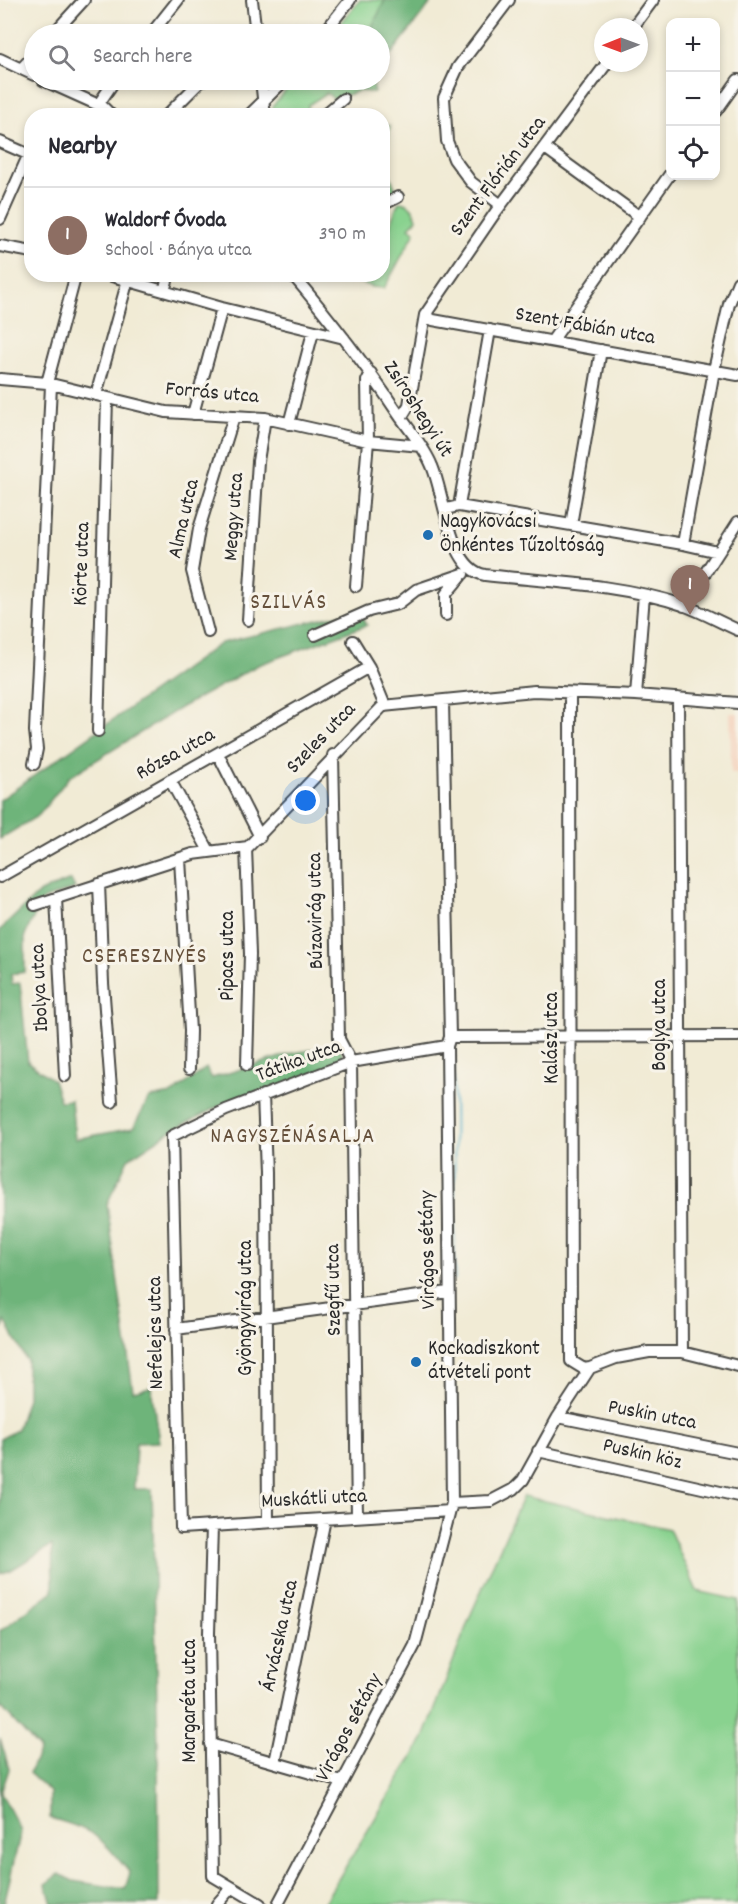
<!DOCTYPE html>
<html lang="en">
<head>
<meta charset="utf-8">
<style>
  body { margin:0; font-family:Dekko,sans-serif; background:#f7f7f7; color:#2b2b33 }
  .controls { position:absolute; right:18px; top:18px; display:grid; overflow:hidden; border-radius:12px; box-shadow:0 3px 9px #0003 }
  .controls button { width:54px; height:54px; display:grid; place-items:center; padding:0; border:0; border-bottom:2px solid #e1e1e2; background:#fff; color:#2b2b33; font:30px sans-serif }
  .compass { position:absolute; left:594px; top:18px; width:54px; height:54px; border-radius:50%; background:#fff; box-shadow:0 3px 9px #0003; rotate:269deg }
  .you { position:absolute; left:306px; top:801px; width:21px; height:21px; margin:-15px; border:4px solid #fff; border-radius:50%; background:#1a73e8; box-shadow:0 0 0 9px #1a73e833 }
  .badge { display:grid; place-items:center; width:39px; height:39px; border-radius:50%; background:#db2777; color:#fff; font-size:20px; font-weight:700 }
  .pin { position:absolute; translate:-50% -50px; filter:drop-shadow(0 2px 3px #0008) }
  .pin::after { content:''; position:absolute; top:32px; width:21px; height:18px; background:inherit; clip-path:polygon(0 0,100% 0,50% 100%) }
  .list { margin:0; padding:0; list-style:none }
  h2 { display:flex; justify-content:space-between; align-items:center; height:78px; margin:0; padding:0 24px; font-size:26px }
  h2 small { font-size:20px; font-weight:400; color:#7c7c81 }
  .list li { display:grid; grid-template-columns:39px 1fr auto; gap:18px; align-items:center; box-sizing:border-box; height:96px; padding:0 24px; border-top:2px solid #e1e1e2 }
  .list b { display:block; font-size:22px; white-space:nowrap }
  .list p { margin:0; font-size:20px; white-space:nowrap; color:#7c7c81 }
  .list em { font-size:20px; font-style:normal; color:#7c7c81 }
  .icon { flex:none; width:33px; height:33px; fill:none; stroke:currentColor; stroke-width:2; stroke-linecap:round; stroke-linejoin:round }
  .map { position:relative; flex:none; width:738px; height:1904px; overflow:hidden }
  .search { position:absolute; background:#fff; box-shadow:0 3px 9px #0003; left:24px; top:24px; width:366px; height:66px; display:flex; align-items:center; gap:15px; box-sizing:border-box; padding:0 21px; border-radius:33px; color:#7c7c81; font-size:22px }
  .panel { position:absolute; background:#fff; box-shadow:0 3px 9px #0003; left:24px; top:108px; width:366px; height:174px; border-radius:24px }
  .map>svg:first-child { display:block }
  .built { fill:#f4d4bf }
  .green { fill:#89d28f; stroke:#5a7e5d; stroke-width:1.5 }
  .forest { fill:#6eb47a; stroke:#4c7052; stroke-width:1.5 }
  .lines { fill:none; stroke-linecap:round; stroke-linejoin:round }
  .stream { stroke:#4eaecd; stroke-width:2 }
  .minor-casing { stroke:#494844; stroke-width:14 }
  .minor { stroke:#fff; stroke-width:10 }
  .poi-dot { fill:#1f6fb2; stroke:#f7f3e8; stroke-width:2 }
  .labels { text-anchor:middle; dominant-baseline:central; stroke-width:6; stroke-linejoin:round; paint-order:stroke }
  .street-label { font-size:21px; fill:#2b2b2b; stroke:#f7f3e8 }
  .poi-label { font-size:21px; fill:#2b2b2b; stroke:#f7f3e8; text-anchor:start }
  .neighbourhood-label { font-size:22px; letter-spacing:1.5px; fill:#66513c; stroke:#f7f3e8 }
</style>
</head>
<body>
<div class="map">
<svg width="738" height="1904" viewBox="0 0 738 1904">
  <rect width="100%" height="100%" fill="#f7f3e8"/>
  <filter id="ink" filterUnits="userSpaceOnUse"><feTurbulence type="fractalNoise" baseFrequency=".0167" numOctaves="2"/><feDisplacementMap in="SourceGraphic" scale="12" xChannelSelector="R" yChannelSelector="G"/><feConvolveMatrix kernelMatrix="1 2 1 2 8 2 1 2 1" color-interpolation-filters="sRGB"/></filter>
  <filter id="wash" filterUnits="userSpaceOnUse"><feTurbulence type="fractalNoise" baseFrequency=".008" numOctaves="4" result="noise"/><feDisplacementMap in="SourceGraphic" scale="24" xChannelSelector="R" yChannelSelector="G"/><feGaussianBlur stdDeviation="1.35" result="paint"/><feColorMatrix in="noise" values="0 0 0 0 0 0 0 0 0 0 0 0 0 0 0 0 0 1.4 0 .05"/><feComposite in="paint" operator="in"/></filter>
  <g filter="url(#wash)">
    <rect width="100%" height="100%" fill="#f1ebd5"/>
    <path class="built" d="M730,713H738V773H731Z"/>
    <path class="green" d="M360,0H385L370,34H332Z
      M295,80H373L374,92L358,91L334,99L327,93L308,105V112L314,115L272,116L273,105Z
      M382,124L390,126L385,162L396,191L383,199Z
      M399,202C410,203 414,209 417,219L409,227L415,232L384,288L372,287L348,278L350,275L382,274C382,266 381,257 382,249C384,243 396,207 399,202Z
      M523,1496L669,1529L697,1591L738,1600V1904H323L424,1738L471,1614Z"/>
    <path class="forest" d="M385,0H433L380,69V34H370L371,29Z
      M359,610L367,625L258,665L182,707L69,777L39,815L0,839V800L221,643Z
      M71,880L75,888L42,900L25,935V972L11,974L12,984L20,983L28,1062L53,1080L60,1101L71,1100L75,1139L133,1128L149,1098L172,1094L206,1068L212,1078L293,1053L339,1045L345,1061L230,1106L227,1102L169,1132L128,1159L107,1204L133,1391L151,1387L159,1442L136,1443L134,1489H152L158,1747L159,1904H52L46,1884L59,1874L73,1881L125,1889L130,1873C99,1836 97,1831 50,1818V1792L29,1773L40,1750L2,1708L0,1709V1631L53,1591L52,1545L11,1570L0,1574V1439L17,1430L27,1398V1361L5,1321L0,1335V930L40,892Z
      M0,1738L9,1769L1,1793L21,1831L4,1904H0Z"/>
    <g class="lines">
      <path class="stream" d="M541,1031H556
        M577,1031H616
        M454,1047L455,1279"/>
    </g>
  </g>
  <g filter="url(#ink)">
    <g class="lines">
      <defs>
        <path id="minor" d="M252,0L256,34
          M633,27L653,0
          M53,34L84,0
          M151,34L178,0
          M323,34L350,0
          M0,59L34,75
          M21,69L34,55
          M43,80L103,107L112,116
          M261,80L265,116
          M98,105L115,80
          M716,111L738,80
          M166,116L202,80
          M248,116L285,80
          M323,116L343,99
          M0,142L32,156
          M545,148L640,217
          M382,205L398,197
          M501,205L471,182L454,159L447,141L444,98L458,67L509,0
          M0,219L29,154
          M0,246L32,252
          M105,274L222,308L344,338
          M292,274C330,319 365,364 397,412C409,430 424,446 432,466C445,496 449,569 485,575C551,582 620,584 683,605C702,612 720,622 738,630
          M164,291L169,274
          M425,315L433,320L738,375
          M552,341L670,174
          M0,379L47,383L166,412L265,418L368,441L421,446
          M47,383L76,274
          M96,395L127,283
          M193,414L222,308
          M401,418L409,405L425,315L495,213L607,63
          M289,424L313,332
          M459,506L490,330
          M446,509L459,506L683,544L718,552
          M571,525L601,350
          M683,544L714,370L729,304L738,282
          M356,586L368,441L367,381L371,373
          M684,606L738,522
          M446,615V594L461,576
          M248,620L258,461L265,418
          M208,632L192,571L199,529L234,416
          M315,635L369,611L398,604L416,590L463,574
          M353,641L369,667L385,706
          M570,693L571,1361L584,1369L590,1368
          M636,695L644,595
          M678,698L682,1352
          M98,731L107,398
          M218,754L260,837
          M333,755L339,1039L351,1062L357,1517
          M34,764L37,749L35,731L51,385
          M170,780L209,851
          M246,848L250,954L247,1065
          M180,859L190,1031L189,1069
          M0,877L369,667
          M99,884L103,983L112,1102
          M56,898L65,1076
          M35,905L193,854L248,847L383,706L534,691L636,695L738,703
          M450,1037L738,1036
          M447,1046L351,1062L226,1110L172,1136L181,1528L450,1511
          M263,1095L266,1173L268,1522
          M176,1329L449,1292
          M558,1417L738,1453
          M538,1451L738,1496
          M452,1503L491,1501L514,1489L523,1480L558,1417L590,1368L616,1358L649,1352H682L738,1366
          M212,1526L209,1633L213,1876L260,1904
          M210,1744L342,1782
          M275,1762L325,1519
          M217,1904L231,1888
          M278,1904L415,1645L452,1503L447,1046L450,1037L443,701"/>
      </defs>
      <use href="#minor" class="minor-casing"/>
      <use href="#minor" class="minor"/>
    </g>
  </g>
  <g class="poi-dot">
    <circle cx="428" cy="535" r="6"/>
    <circle cx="416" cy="1362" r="6"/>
  </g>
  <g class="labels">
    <g class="street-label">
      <text transform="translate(499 177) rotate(-53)">Szent Flórián utca</text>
      <text transform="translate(585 327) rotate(10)">Szent Fábián utca</text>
      <text transform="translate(212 394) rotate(5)">Forrás utca</text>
      <text transform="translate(417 410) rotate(57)">Zsíroshegyi út</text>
      <text transform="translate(235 517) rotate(-86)">Meggy utca</text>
      <text transform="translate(185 519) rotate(-77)">Alma utca</text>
      <text transform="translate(83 564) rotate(-88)">Körte utca</text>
      <text transform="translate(322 739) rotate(-46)">Szeles utca</text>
      <text transform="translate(176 755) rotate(-29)">Rózsa utca</text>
      <text transform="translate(317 911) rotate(-91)">Búzavirág utca</text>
      <text transform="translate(229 956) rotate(-90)">Pipacs utca</text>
      <text transform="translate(41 988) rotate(-93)">Ibolya utca</text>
      <text transform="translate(661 1025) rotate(-90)">Boglya utca</text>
      <text transform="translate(553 1038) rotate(-90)">Kalász utca</text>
      <text transform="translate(299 1062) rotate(-20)">Tátika utca</text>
      <text transform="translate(429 1250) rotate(-91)">Virágos sétány</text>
      <text transform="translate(335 1290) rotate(-91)">Szegfű utca</text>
      <text transform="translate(247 1308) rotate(-90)">Gyöngyvirág utca</text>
      <text transform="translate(157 1333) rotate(-91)">Nefelejcs utca</text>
      <text transform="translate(652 1416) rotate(11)">Puskin utca</text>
      <text transform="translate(642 1455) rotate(13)">Puskin köz</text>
      <text transform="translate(314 1500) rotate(-3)">Muskátli utca</text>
      <text transform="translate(281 1636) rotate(-78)">Árvácska utca</text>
      <text transform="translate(191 1701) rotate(-90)">Margaréta utca</text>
      <text transform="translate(350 1728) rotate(-62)">Virágos sétány</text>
    </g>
    <g class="poi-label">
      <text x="440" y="523">Nagykovácsi<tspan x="440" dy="24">Önkéntes Tűzoltóság</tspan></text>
      <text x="428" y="1350">Kockadiszkont<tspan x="428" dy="24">átvételi pont</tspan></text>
    </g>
    <g class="neighbourhood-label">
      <text x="289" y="603">SZILVÁS</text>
      <text x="145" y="957">CSERESZNYÉS</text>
      <text x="293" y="1137">NAGYSZÉNÁSALJA</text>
    </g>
  </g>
</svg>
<div class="controls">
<button>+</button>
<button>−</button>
<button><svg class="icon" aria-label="locate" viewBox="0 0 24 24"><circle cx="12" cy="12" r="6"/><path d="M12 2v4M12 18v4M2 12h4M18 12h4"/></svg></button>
</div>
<svg class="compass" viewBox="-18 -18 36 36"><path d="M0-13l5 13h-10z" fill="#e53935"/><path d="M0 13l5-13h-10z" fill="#7c7c81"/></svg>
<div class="you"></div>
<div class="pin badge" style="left:690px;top:615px;background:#8d6e63">1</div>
<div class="search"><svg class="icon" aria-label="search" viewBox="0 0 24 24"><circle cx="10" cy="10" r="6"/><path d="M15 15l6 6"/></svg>Search here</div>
<section class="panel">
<h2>Nearby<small></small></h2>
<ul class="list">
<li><span class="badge" style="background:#8d6e63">1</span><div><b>Waldorf Óvoda</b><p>School · Bánya utca</p></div><em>390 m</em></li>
</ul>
</section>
</div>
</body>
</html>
